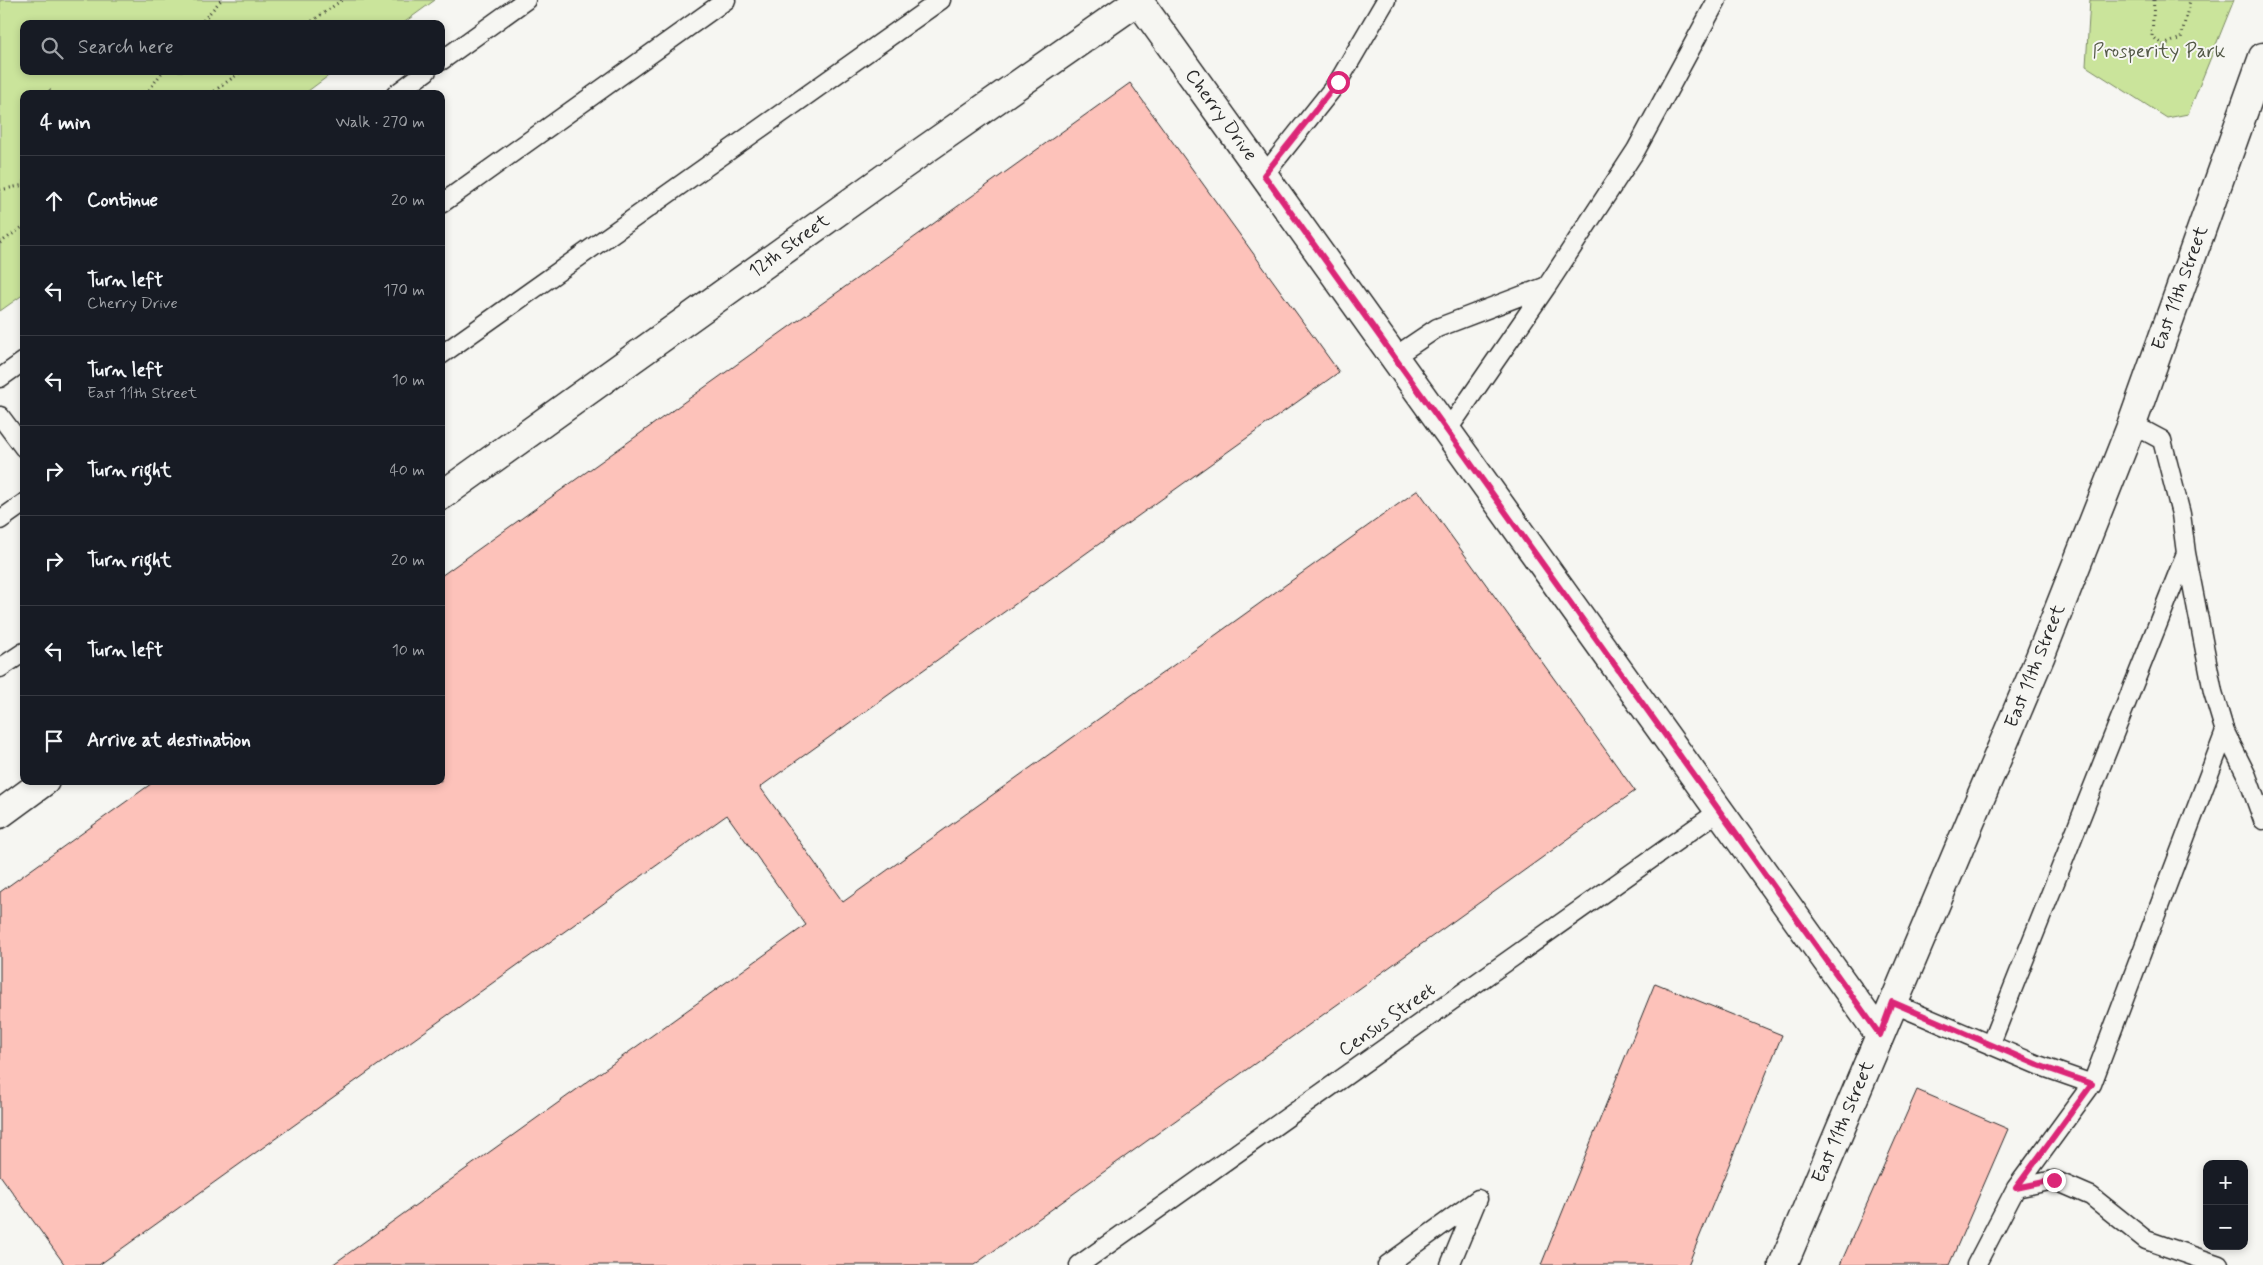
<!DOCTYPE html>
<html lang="en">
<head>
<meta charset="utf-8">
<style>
  body { margin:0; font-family:Mynerve,sans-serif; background:#20242c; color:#f1f3f6 }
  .controls { position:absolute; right:15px; bottom:15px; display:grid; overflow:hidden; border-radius:10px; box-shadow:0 2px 8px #0003 }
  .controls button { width:45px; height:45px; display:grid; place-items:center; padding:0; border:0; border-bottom:1px solid #363941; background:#171b24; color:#f1f3f6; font:25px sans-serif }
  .stop { position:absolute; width:15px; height:15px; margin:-11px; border:4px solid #db2777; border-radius:50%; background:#fff }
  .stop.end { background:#db2777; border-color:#fff; box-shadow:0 1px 5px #0008 }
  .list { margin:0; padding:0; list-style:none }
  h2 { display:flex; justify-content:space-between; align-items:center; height:65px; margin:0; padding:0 20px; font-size:21px }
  h2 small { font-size:16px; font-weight:400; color:#9ea1a6 }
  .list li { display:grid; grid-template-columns:32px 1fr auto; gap:15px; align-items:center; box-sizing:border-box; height:90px; padding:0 20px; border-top:1px solid #363941 }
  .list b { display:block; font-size:19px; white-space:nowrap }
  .list p { margin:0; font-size:16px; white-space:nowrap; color:#9ea1a6 }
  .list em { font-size:16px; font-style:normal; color:#9ea1a6 }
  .icon { flex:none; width:28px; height:28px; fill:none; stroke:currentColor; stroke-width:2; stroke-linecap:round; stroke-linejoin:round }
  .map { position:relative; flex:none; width:2263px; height:1265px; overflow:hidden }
  .search { position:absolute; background:#171b24; box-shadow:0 2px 8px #0003; left:20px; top:20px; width:425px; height:55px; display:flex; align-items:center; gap:12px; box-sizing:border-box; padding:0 18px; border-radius:10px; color:#9ea1a6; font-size:19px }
  .panel { position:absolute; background:#171b24; box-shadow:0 2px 8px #0003; left:20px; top:90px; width:425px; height:695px; border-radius:10px }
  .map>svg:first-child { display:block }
  .green { fill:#cae49b; stroke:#7a8863 }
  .building { fill:#fdc2ba; stroke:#2b2b2b }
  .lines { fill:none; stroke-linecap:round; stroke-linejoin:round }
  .service-casing { stroke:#2b2b2b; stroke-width:21 }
  .minor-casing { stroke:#2b2b2b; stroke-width:31 }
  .path { stroke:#2b2b2b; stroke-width:3; stroke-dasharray:1 4; stroke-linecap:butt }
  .service { stroke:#f6f6f2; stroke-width:18 }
  .minor { stroke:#f6f6f2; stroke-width:28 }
  .route { stroke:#db2777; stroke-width:6 }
  .labels { text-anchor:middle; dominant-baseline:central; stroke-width:4; stroke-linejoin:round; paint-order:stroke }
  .park-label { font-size:19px; fill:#535947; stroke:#f6f6f2 }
  .street-label { font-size:19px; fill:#2b2b2b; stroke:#f6f6f2 }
</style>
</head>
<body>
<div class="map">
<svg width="2263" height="1265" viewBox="0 0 2263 1265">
  <rect width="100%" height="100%" fill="#f6f6f2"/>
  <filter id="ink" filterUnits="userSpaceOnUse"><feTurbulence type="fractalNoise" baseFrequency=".02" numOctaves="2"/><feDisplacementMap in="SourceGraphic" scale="10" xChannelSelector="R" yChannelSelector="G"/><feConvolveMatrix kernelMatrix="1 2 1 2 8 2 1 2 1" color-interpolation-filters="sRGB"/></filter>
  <g filter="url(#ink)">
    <path class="green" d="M0,0H435L402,24H24V71H335L304,94H24V294L0,311Z
      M2090,0H2234L2188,114L2167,118L2086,66Z"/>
    <path class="building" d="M1130,83L1339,372L760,787L843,902L1418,490L1635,791L974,1265H332L806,925L727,815L99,1265H65L0,1175V892L155,781H441V576Z
      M1655,983L1782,1035L1688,1265H1541Z
      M1917,1090L2008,1129L1949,1265H1840Z"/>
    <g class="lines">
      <defs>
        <path id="service" d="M441,61L526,0
          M396,94L427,71
          M1264,175L1338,82L1386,0
          M441,204L726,0
          M1547,286L1636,150L1717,0
          M441,355L941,0
          M1394,357L1437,328L1547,286L1447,431
          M0,378L24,361
          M0,416L24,448
          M2132,424L2162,440L2181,514L2186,553L2213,692L2225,732L2247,776L2263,820
          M0,520L24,503
          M0,668L24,652
          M1892,1003L2038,1065L2092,1084
          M1991,1043L2186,553
          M2016,1188L2054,1180L2091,1196L2146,1240L2219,1265
          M1079,1265L1719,811
          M1387,1265L1478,1199
          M1450,1265L1477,1200
          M1976,1265L2016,1188L2092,1084L2225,732"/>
        <path id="minor" d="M1138,0L1880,1035
          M441,496L893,172L1139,0
          M0,814L45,781
          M1783,1265L2040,657L2132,424L2263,57"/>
      </defs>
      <use href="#service" class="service-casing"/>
      <use href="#minor" class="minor-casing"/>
      <path class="path" d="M2154,0L2152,36L2163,45L2181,38L2190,0
        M200,24L221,0
        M308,24L342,0
        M49,90L52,94
        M146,94L163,71
        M210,94L242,71
        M0,190L24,185
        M0,243L24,226"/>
      <use href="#service" class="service"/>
      <use href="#minor" class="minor"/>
    </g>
  </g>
  <g class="lines" filter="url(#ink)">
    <path class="route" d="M1338,82L1264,175L1880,1035L1892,1002L2038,1065L2092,1084L2016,1188L2054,1180"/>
  </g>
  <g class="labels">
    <g class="park-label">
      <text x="2159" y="51">Prosperity Park</text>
    </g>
    <g class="street-label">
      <text transform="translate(1221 115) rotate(54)">Cherry Drive</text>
      <text transform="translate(789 246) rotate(-36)">12th Street</text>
      <text transform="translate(2180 288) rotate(-70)">East 11th Street</text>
      <text transform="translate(2035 666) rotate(-68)">East 11th Street</text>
      <text transform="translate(1387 1020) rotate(-35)">Census Street</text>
      <text transform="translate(1843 1122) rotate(-67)">East 11th Street</text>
    </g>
  </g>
</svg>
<div class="controls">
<button>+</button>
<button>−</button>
</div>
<div class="stop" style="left:1338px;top:82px"></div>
<div class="stop end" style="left:2054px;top:1180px"></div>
<div class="search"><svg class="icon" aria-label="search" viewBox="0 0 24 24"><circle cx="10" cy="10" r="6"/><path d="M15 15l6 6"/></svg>Search here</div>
<section class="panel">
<h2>4 min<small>Walk · 270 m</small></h2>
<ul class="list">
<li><svg class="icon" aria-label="ahead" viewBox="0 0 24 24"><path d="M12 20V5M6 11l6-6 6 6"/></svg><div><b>Continue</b></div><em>20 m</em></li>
<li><svg class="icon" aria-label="left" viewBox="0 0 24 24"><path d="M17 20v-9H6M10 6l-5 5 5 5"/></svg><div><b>Turn left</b><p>Cherry Drive</p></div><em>170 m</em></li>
<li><svg class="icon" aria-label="left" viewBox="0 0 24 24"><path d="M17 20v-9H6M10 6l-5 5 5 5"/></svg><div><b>Turn left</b><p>East 11th Street</p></div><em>10 m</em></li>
<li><svg class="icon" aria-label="right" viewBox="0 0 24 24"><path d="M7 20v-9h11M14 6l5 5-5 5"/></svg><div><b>Turn right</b></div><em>40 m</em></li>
<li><svg class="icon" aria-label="right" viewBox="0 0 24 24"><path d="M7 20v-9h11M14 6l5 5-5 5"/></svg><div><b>Turn right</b></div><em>20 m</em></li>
<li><svg class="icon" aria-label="left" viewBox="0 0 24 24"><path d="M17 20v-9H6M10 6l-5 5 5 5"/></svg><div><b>Turn left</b></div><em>10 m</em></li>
<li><svg class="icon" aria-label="arrive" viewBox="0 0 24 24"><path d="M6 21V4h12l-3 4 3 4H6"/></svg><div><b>Arrive at destination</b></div></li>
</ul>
</section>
</div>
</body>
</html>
